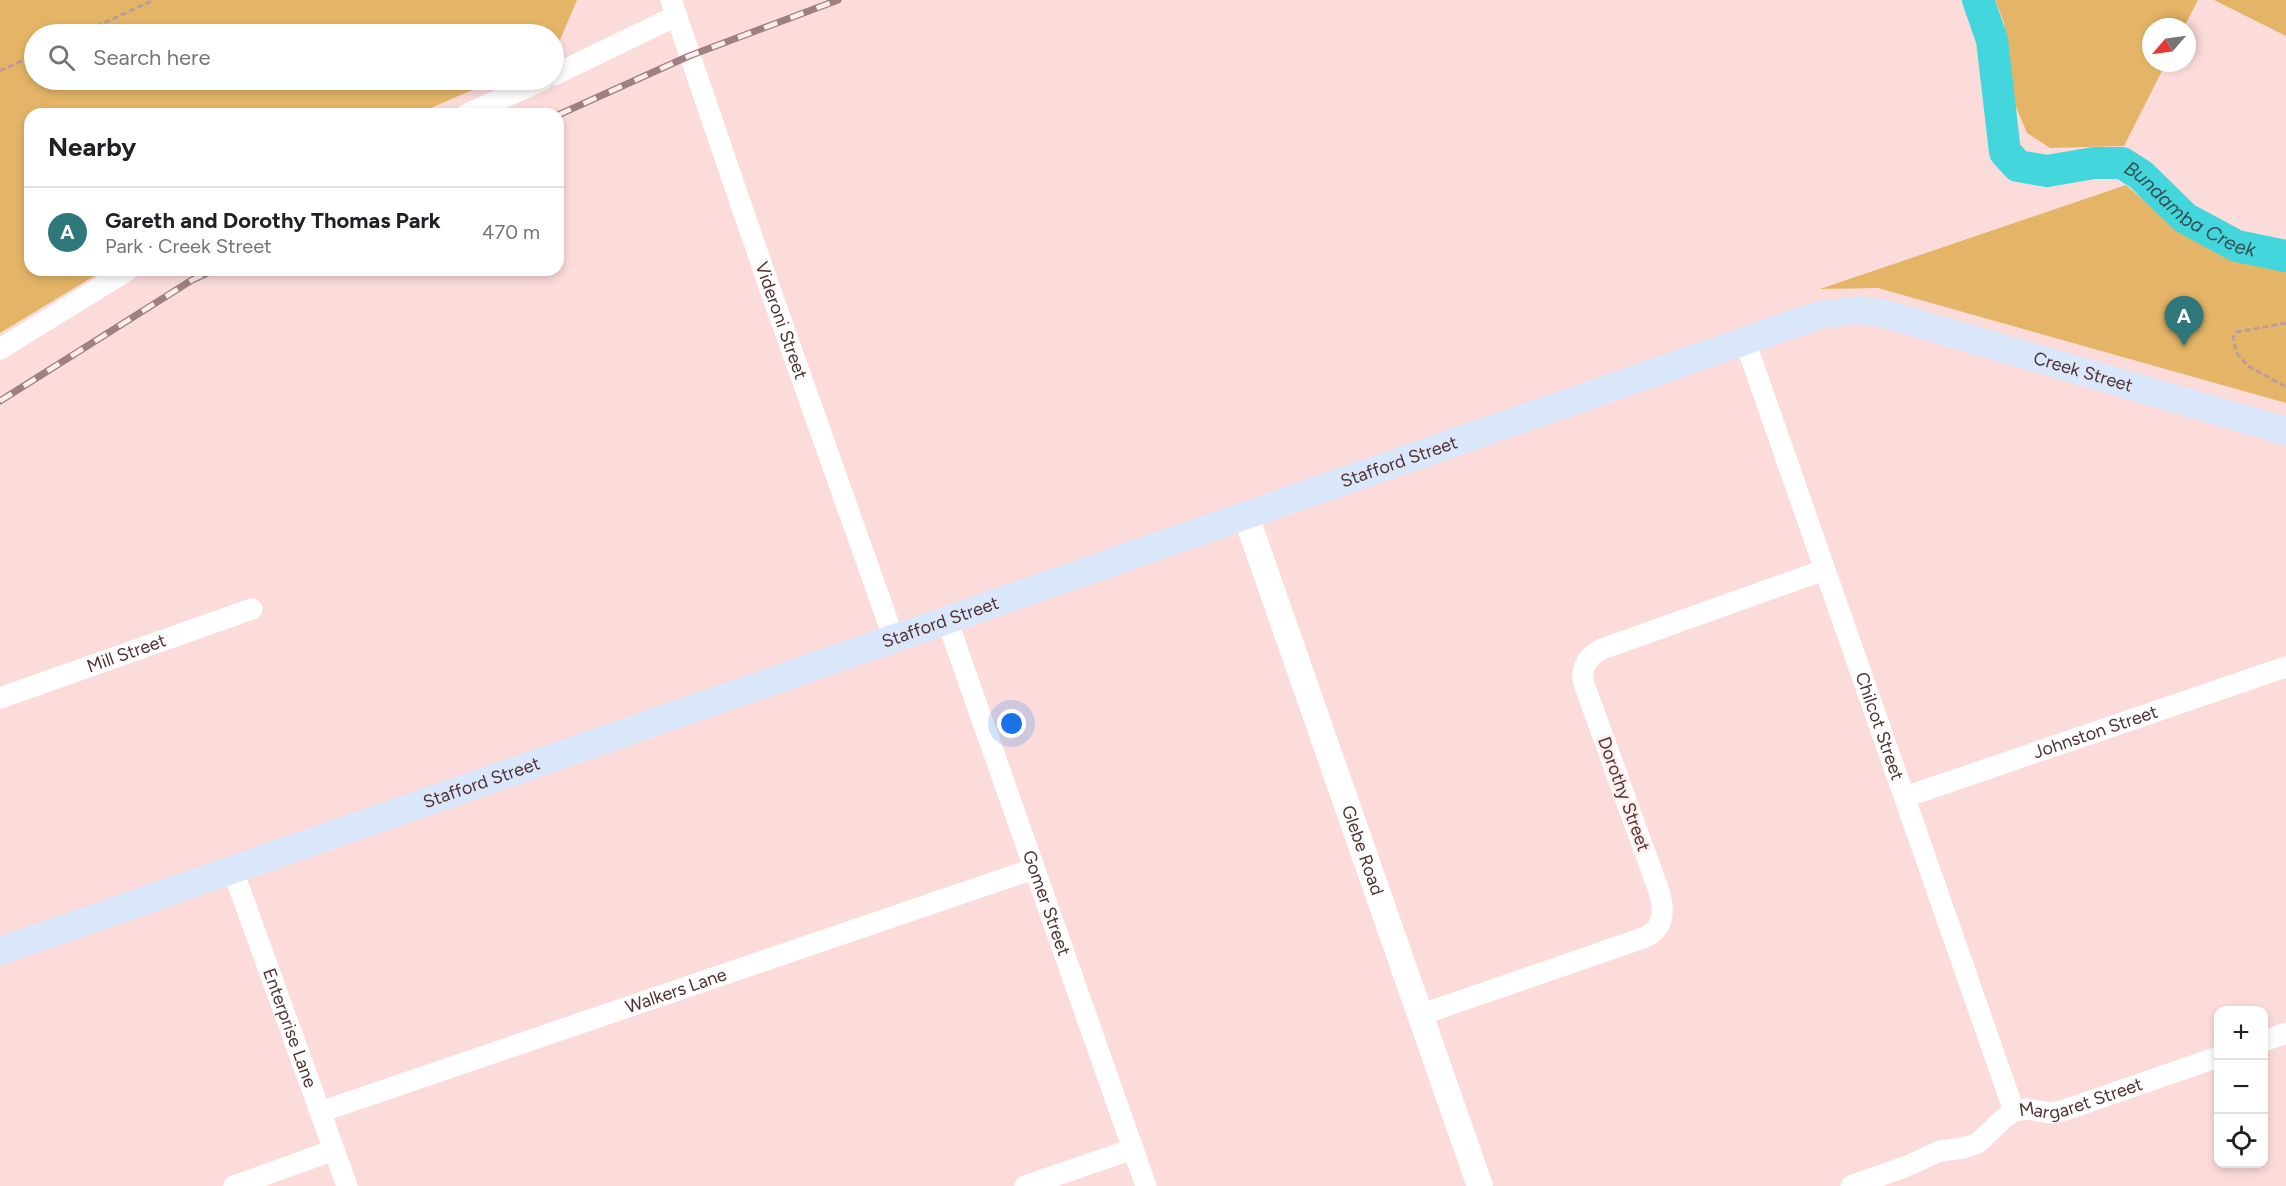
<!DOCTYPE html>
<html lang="en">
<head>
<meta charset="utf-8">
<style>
  body { margin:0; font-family:Figtree,sans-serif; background:#f2f2f2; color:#202124 }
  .controls { position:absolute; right:18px; bottom:18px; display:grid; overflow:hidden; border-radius:12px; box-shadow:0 3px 9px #0003 }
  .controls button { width:54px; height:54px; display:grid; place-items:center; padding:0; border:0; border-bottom:2px solid #e0e0e0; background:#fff; color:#202124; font:30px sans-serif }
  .compass { position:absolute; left:2142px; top:18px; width:54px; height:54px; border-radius:50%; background:#fff; box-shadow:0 3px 9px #0003; rotate:242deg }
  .you { position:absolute; left:1012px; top:724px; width:21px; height:21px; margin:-15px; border:4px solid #fff; border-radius:50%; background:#1a73e8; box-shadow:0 0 0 9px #1a73e833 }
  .badge { display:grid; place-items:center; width:39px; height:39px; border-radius:50%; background:#2e787b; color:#fff; font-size:20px; font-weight:700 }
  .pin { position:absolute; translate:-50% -50px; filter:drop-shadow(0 2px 3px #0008) }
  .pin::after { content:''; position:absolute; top:32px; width:21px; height:18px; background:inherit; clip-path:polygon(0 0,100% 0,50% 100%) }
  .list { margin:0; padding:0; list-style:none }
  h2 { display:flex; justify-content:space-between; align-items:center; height:78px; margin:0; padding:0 24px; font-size:26px }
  h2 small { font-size:20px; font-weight:400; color:#757577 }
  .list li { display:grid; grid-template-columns:39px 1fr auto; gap:18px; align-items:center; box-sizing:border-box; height:90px; padding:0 24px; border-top:2px solid #e0e0e0 }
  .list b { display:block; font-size:22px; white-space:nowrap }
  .list p { margin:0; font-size:20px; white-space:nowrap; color:#757577 }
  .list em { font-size:20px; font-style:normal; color:#757577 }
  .icon { flex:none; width:33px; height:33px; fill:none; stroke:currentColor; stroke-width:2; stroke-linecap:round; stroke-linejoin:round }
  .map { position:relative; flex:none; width:2286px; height:1186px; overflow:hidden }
  .search { position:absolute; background:#fff; box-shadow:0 3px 9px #0003; left:24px; top:24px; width:540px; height:66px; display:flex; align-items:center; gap:15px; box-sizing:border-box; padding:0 21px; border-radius:33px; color:#757577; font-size:22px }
  .panel { position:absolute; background:#fff; box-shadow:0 3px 9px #0003; left:24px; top:108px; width:540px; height:168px; border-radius:18px }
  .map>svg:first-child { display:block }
  .green { fill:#e4b567 }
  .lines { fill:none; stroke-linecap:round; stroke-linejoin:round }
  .river { stroke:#43d6dc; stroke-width:32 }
  .path { stroke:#bc9d9c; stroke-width:3; stroke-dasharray:6 3; stroke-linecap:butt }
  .minor { stroke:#fff; stroke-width:21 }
  .tertiary { stroke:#fff; stroke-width:26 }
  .secondary { stroke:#dbe8fb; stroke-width:28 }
  .rail-casing { stroke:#9f8080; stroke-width:7 }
  .rail { stroke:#feeded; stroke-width:4.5; stroke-dasharray:14; stroke-linecap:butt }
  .labels { text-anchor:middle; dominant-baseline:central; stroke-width:5; stroke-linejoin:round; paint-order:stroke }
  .street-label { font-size:18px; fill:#503232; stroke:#feeded }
  .water-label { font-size:20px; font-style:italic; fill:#335253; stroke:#feeded }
</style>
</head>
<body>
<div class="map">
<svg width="2286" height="1186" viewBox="0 0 2286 1186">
  <rect width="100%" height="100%" fill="#fcdcdb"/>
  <path class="green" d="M0,0H577L554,54V34H34V80H495L417,114H30V270H104L0,333Z
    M1995,0H2198L2184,27H2151V63H2166L2124,146L2050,148L2027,133L2014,102L2004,23Z
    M2214,0H2286V36Z
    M2126,185L2177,228L2240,259L2286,267V403L1878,288L1820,289Z"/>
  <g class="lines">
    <path class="river" id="s1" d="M1978,0L1992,40L2005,152L2018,166L2047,171L2094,163H2122L2141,175L2185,218L2237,246L2286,256"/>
    <path class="path" d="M80,34L154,0
      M0,71L34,55
      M2286,323L2237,332L2233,337L2236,352L2248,366L2286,387"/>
    <g class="minor">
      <path id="s2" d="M671,0L771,292L894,639"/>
      <path d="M554,75L676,16"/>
      <path d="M467,114L543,80"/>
      <path id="s3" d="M1745,341L2014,1111"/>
      <path d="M0,349L128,270"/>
      <path id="s4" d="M947,620L1146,1186"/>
      <path id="s5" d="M0,698L252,609"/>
      <path id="s6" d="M1905,797L2286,667"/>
      <path id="s7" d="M232,868L347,1186"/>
      <path d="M1420,1015L1643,938C1663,930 1665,914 1660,894L1584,684C1580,667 1588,656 1602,649L1824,570"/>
      <path d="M2264,1041L2286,1033"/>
      <path id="s8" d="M320,1112L1033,869"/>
      <path d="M234,1186L334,1150"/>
      <path d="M1025,1186L1133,1149"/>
      <path id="s9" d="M1851,1186L1907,1166L1940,1151L1963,1148L1978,1143L2003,1119L2014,1111L2027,1109L2051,1113L2065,1110L2218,1057"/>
    </g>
    <path class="tertiary" id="s10" d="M1246,516L1480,1186"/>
    <path class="secondary" id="s11" d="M0,951L1819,315L1856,310L1882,313L2286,431"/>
    <defs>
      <path id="rail" d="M558,115L689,56L838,0
        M0,401L192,280L214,270"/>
    </defs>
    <use href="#rail" class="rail-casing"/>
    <use href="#rail" class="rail"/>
  </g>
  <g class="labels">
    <g class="street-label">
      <text stroke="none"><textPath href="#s2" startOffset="339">Videroni Street</textPath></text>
      <text stroke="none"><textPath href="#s11" startOffset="2200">Creek Street</textPath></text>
      <text stroke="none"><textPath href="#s11" startOffset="1482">Stafford Street</textPath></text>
      <text stroke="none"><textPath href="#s11" startOffset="996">Stafford Street</textPath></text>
      <text stroke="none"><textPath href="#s5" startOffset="134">Mill Street</textPath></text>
      <text stroke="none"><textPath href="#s3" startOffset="408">Chilcot Street</textPath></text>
      <text stroke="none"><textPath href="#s6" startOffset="201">Johnston Street</textPath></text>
      <text stroke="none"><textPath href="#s11" startOffset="510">Stafford Street</textPath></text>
      <text transform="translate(1624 794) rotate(70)">Dorothy Street</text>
      <text stroke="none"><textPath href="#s10" startOffset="354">Glebe Road</textPath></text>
      <text stroke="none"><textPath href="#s4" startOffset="300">Gomer Street</textPath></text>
      <text stroke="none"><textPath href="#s8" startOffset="376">Walkers Lane</textPath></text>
      <text stroke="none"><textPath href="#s7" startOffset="170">Enterprise Lane</textPath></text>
      <text stroke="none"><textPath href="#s9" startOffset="252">Margaret Street</textPath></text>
    </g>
    <g class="water-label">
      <text stroke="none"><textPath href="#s1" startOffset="363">Bundamba Creek</textPath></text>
    </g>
  </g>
</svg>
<div class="controls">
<button>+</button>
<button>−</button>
<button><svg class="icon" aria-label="locate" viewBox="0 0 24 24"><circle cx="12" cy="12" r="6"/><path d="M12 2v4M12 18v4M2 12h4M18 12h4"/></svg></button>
</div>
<svg class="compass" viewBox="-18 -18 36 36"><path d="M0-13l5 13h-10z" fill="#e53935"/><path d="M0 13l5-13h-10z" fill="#757577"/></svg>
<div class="you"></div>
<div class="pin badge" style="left:2184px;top:346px">A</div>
<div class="search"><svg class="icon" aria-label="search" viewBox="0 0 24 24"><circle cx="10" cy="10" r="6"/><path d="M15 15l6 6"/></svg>Search here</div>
<section class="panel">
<h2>Nearby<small></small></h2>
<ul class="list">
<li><span class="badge">A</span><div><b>Gareth and Dorothy Thomas Park</b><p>Park · Creek Street</p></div><em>470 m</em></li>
</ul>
</section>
</div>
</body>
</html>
